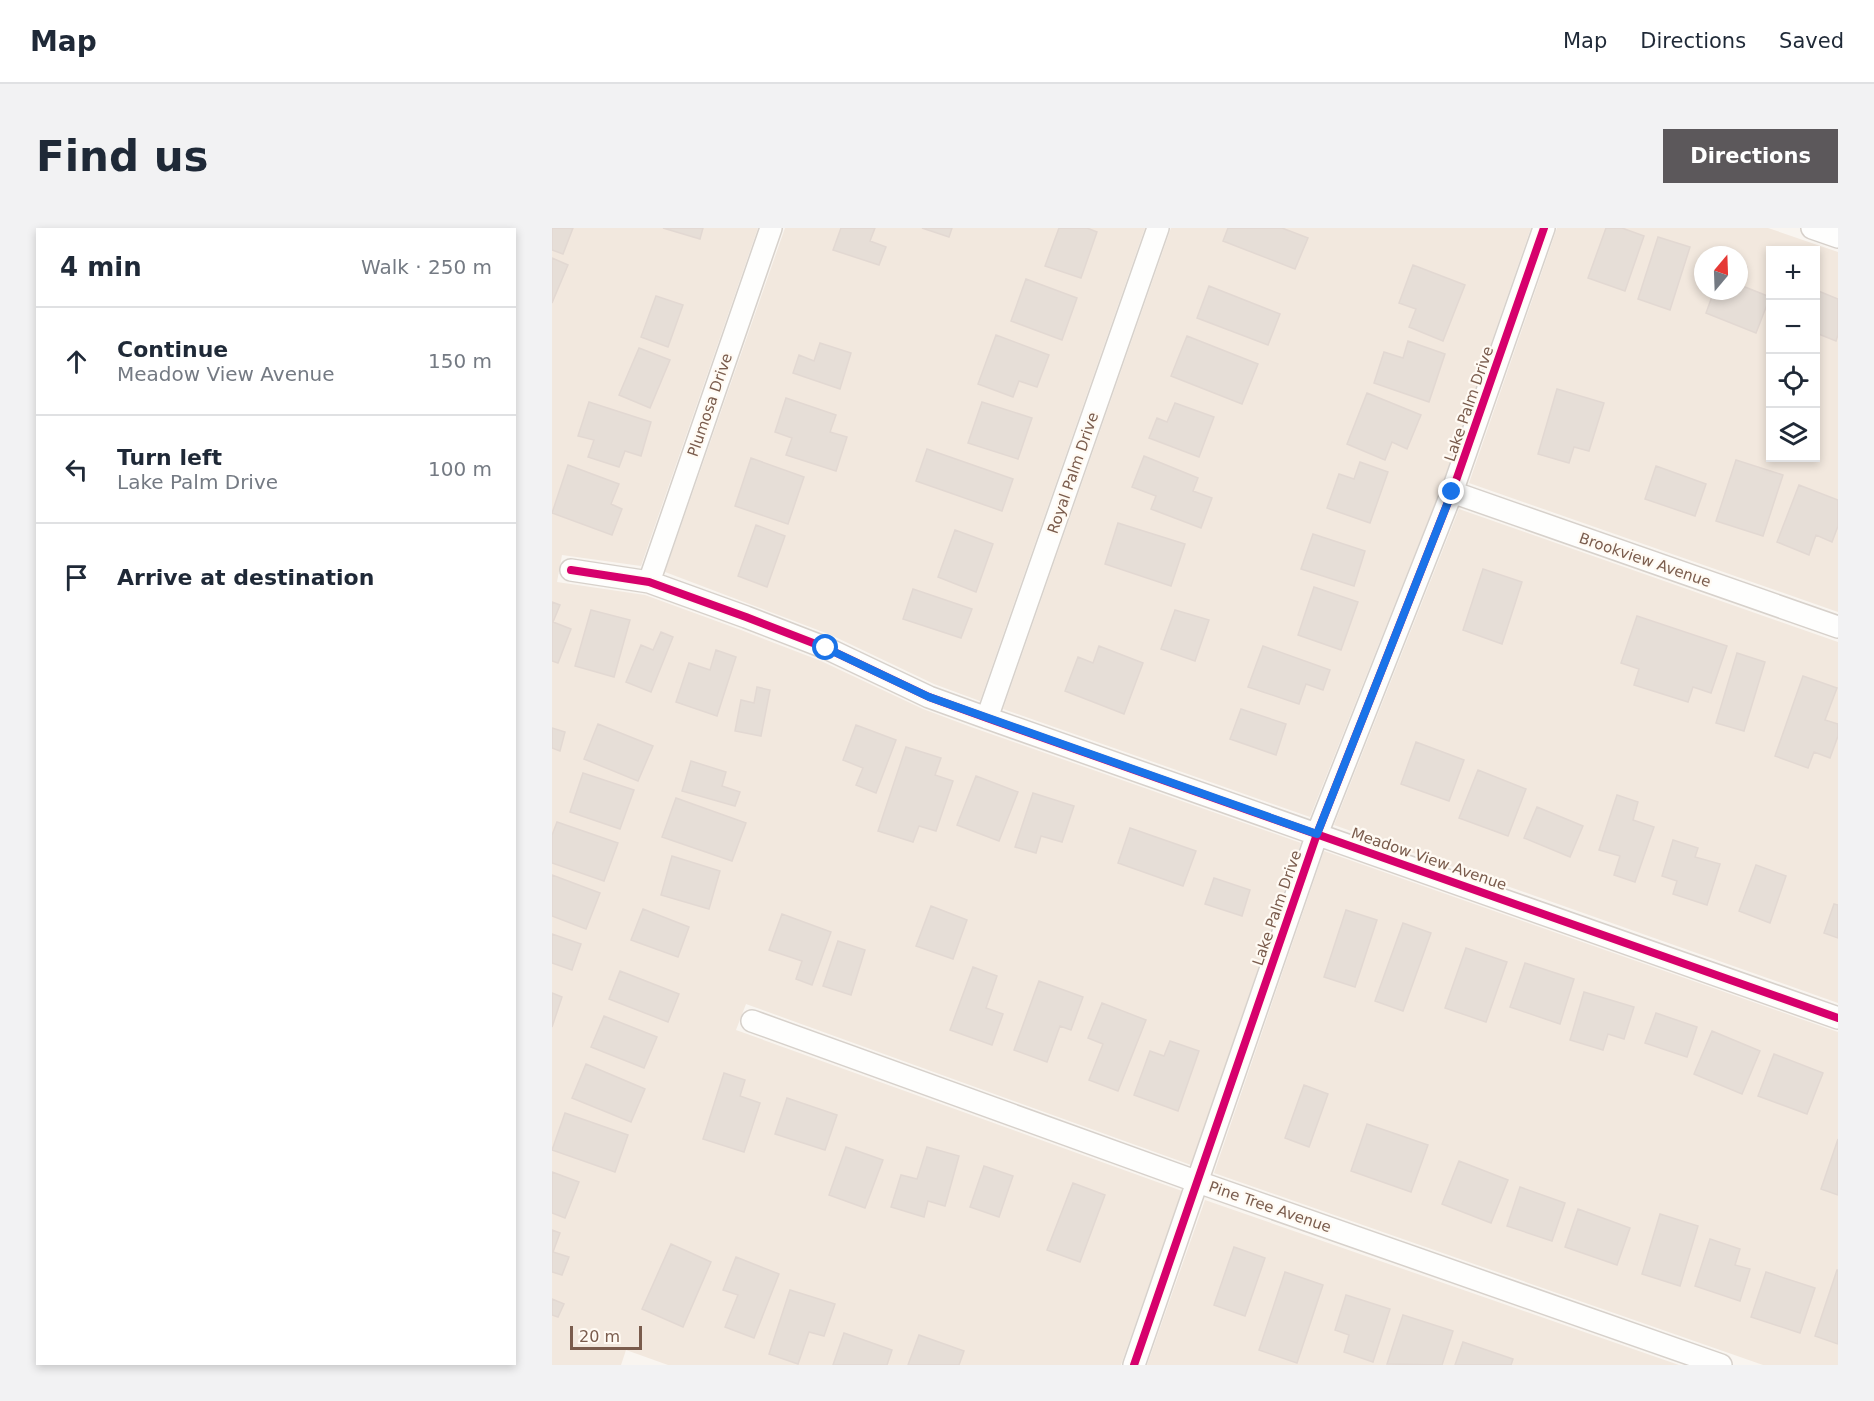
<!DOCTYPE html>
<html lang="en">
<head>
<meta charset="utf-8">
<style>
  body { margin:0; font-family:"DejaVu Sans",sans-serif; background:#f2f2f3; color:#1f2937 }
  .controls { position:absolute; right:18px; top:18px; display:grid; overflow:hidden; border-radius:0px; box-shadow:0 3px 9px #0003 }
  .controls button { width:54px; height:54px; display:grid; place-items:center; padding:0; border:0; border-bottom:2px solid #e0e1e3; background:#fff; color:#1f2937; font:30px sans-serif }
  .compass { position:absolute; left:1142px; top:18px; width:54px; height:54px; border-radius:50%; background:#fff; box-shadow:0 3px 9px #0003; rotate:19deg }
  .scale { position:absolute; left:18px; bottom:15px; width:72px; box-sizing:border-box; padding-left:6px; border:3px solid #7a5c4d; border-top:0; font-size:16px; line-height:21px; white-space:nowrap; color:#7a5c4d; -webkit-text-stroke:4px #fffaf3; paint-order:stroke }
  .stop { position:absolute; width:18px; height:18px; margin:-14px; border:4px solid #1a73e8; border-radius:50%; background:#fff }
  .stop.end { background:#1a73e8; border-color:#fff; box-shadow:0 2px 6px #0008 }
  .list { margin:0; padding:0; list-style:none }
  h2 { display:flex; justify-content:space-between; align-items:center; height:78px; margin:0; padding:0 24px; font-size:26px }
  h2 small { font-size:20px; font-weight:400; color:#747a83 }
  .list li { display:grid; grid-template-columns:39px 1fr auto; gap:18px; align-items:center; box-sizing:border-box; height:108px; padding:0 24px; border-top:2px solid #e0e1e3 }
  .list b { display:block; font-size:22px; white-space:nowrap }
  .list p { margin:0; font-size:20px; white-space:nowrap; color:#747a83 }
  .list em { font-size:20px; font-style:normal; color:#747a83 }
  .icon { flex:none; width:33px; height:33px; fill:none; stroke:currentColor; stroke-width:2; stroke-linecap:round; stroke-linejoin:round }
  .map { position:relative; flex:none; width:1286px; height:1137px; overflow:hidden; border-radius:0px }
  header { display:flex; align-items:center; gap:36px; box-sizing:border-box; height:84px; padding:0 30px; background:#fff; border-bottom:2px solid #e0e1e3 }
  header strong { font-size:28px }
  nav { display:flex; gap:33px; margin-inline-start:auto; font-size:21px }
  .intro { display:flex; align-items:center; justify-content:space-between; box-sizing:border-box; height:144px; padding:0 36px }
  h1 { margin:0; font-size:42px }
  .button { padding:15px 27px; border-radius:0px; background:#5c585b; color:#fff; font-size:21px; font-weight:700 }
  main { display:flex; gap:36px; padding:0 36px }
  aside { flex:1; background:#fff; border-radius:0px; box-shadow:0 3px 9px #0003 }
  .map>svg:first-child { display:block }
  .residential { fill:#f2e8de; fill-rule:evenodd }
  .building { fill:#e6ded7; stroke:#e2d8d2; stroke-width:1.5 }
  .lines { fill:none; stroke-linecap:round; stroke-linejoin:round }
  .minor-casing { stroke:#d7d1cb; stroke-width:24 }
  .minor { stroke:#fefefd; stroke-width:21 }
  .cycleway-casing { stroke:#fffaf3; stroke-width:11 }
  .cycleway { stroke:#d6006c; stroke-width:8 }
  .route { stroke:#1a73e8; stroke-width:8 }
  .labels { text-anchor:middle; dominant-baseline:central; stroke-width:4.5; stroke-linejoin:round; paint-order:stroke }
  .street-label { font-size:15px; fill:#7a5c4d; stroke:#fffaf3 }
</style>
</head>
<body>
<header>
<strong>Map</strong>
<nav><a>Map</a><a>Directions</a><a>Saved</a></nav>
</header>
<div class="intro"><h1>Find us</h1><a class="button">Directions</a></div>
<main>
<aside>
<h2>4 min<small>Walk · 250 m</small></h2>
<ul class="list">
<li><svg class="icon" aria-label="ahead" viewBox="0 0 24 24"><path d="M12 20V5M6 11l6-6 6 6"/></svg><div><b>Continue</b><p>Meadow View Avenue</p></div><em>150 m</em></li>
<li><svg class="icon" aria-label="left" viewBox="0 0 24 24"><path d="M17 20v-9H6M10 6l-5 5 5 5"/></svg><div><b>Turn left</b><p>Lake Palm Drive</p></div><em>100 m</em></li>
<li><svg class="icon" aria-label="arrive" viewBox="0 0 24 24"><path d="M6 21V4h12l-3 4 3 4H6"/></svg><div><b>Arrive at destination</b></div></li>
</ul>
</aside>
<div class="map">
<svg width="1286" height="1137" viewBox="0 0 1286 1137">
  <rect width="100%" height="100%" fill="#f9f5f0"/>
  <path class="residential" d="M0,0H206L89,338L10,327L5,354L93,367L189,402L269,433L371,481L419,499L749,615L639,937L194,776L184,802L630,963L569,1137H116L74,1122L69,1137H0Z
    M233,0H593L428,473L382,456L279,407L113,344Z
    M619,0H979L889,260L758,589L451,481Z
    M1005,0H1216L1286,24V384L917,255ZM1218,22H1264V230H1218ZM1151,27H1187V63H1151Z
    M907,281L1286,414V775L782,597Z
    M772,623L1286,804V1137H1211L662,945Z
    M653,972L1127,1137H595Z"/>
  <path class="building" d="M0,0H21L11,26L0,22Z
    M111,0H151L148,11Z
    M289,0H323L318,13L334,19L327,37L281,22Z
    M370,0H400L397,9Z
    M507,0H535L545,4L529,50L493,38Z
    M676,0H730L756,10L743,41L671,13Z
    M1054,0H1070L1092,8L1073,63L1036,50Z
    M1106,9L1138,19L1118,82L1086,71Z
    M0,30L16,37L0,75Z
    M1187,36L1195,39L1188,57L1218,69L1204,105L1154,85L1162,63H1187Z
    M861,37L913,57L891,113L857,99L864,81L847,75Z
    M474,51L525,70L510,112L459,93Z
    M657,58L728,86L716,117L645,90Z
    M1264,62L1286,71V107L1284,113L1264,105Z
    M104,68L131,77L116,119L89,109Z
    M444,107L497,127L485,159L467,153L461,169L426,156Z
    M635,108L706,136L690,176L619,148Z
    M856,113L893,126L877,174L822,155L832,124L851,130Z
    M268,115L299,125L288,161L241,145L247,127L262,133Z
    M87,120L118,132L98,180L67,167Z
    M1005,161L1052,175L1037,223L1022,219L1017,235L986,226Z
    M815,165L869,187L855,221L840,214L833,232L795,216Z
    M234,170L284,187L278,204L295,209L284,243L234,227L240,210L223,204Z
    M37,174L99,194L89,228L73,223L67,239L36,229L42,212L26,208Z
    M430,174L480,190L466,231L416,215Z
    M623,175L662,189L647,229L597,210L605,190L615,194Z
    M375,221L461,251L450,283L364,253Z
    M592,228L646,250L641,263L660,270L649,300L599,281L604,268L580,259Z
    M199,230L252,249L236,296L183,278Z
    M1184,232L1231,247L1211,308L1164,293Z
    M808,234L836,244L818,295L775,280L787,246L802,251Z
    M16,237L67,256L59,276L70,281L60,307L0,285Z
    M1104,238L1154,256L1143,288L1093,271Z
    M1247,257L1286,272V298L1280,314L1264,307L1257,327L1225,314Z
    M566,295L633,316L619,358L553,336Z
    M204,297L233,308L215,359L186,348Z
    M403,302L441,316L424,364L386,349Z
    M761,306L813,323L802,358L749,341Z
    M931,341L970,354L950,416L911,402Z
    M762,359L806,374L789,422L746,407Z
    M361,361L420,381L409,410L351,391Z
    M0,374L8,377L1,394L19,401L6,435L0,433Z
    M39,382L78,392L62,449L23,438Z
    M623,382L657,392L643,433L609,421Z
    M1085,388L1175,418L1159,465L1141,459L1136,474L1082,457L1087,441L1069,435Z
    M109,404L121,409L99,464L74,454L89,417L101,422Z
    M547,418L591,435L572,486L513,463L526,429L541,435Z
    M711,418L778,442L771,462L754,456L747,476L696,459Z
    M164,422L184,429L165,488L124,474L137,435L158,442Z
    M1185,425L1213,434L1192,503L1164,495Z
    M1251,448L1285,460L1273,492L1286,496V508L1278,530L1262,524L1256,540L1223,528Z
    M205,459L218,462L209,508L183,503L189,472L202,475Z
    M689,481L734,496L724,527L678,511Z
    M46,496L101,518L86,553L32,531Z
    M304,497L344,512L324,565L304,557L311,540L291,532Z
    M0,500L13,504L8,523L0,520Z
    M864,514L912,532L897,573L849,556Z
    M354,519L389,530L383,547L401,553L384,603L367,598L361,614L326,603Z
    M139,533L174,544L170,558L188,564L183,578L130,563Z
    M926,542L974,561L956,608L907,590Z
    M31,545L82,562L68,601L18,584Z
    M424,548L466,564L447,613L405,597Z
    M481,565L522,578L510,614L489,608L484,625L463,619Z
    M1065,567L1086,574L1081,592L1102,599L1083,654L1062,647L1068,628L1047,622Z
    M124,570L194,595L180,633L110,609Z
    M985,579L1031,598L1018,629L972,610Z
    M5,594L66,615L52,653L0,635V607Z
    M578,600L644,623L631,658L566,635Z
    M1121,612L1146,620L1143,629L1168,636L1155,677L1121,666L1125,653L1110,648Z
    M120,628L168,643L157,681L109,667Z
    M1204,637L1234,648L1218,695L1187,683Z
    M0,647L48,665L34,701L0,688Z
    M662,650L698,662L690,688L653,676Z
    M1282,676L1286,677V710L1272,705Z
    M379,678L415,692L401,731L364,718Z
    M91,681L137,699L126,729L79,712Z
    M794,682L825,692L803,759L772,749Z
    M230,686L279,704L260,757L244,751L250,733L217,722Z
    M851,695L879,705L851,783L823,773Z
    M0,706L29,716L20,742L0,735Z
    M286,713L313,722L299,767L271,758Z
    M914,720L955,734L934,794L893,780Z
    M973,735L1022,751L1008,796L958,779Z
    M421,739L445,748L434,780L451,786L440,817L398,802Z
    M68,743L127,766L116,794L57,771Z
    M487,753L531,769L519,802L508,798L495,834L462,822Z
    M1032,764L1082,779L1072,811L1056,806L1051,822L1018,812Z
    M0,765L10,769L0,799Z
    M550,775L594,792L566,863L537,852L551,816L536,810Z
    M1104,785L1145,799L1135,829L1093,815Z
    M52,788L105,809L92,840L39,819Z
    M1160,803L1208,823L1190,866L1142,846Z
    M618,813L647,823L626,883L582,867L598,823L612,828Z
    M1222,826L1271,845L1255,886L1206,868Z
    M34,836L93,861L79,894L20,870Z
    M172,845L193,852L188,868L208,875L192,924L151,911Z
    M752,857L776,866L757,919L733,910Z
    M235,870L285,887L273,922L223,906Z
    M13,885L76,907L63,944L0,922Z
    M815,896L876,917L859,964L799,943Z
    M1286,911V967L1269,961Z
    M294,919L331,932L313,980L277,967Z
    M375,919L407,928L393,978L376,973L372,989L339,979L349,947L365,951Z
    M907,933L956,952L939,995L890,976Z
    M432,938L461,948L447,989L418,979Z
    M0,944L27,954L13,990L0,985Z
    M521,955L553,967L528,1034L495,1022Z
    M968,959L1013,975L1000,1013L955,998Z
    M1026,981L1078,1000L1065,1037L1013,1019Z
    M1108,986L1146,998L1128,1058L1090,1046Z
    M0,1002L8,1005L1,1024L17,1029L10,1047L0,1044Z
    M1158,1011L1188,1021L1183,1037L1198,1041L1188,1073L1143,1058Z
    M119,1016L159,1034L131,1099L90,1081Z
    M682,1019L713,1030L693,1088L662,1077Z
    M184,1029L227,1046L202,1110L173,1099L186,1067L171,1062Z
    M1285,1042H1286V1116L1263,1108Z
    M733,1044L771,1057L745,1135L707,1122Z
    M1214,1044L1263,1060L1248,1105L1199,1089Z
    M238,1062L283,1076L272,1108L257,1104L246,1136L217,1126Z
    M794,1067L838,1081L821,1134L792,1124L797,1107L783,1102Z
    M0,1071L12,1076L6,1089L0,1087Z
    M851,1087L901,1103L890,1137L835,1136Z
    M292,1105L340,1122L335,1137H281Z
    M367,1107L412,1123L407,1137H356Z
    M911,1114L961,1131L959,1137H903Z"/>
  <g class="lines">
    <defs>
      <path id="minor" d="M1260,0L1286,9
        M900,264L1286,399
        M19,342L97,354L194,389L274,420L377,469L435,490L1286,790
        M97,354L219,0
        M435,490L606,0
        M200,793L646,954L1169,1137
        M582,1137L765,606L900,264L992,0"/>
    </defs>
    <use href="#minor" class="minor-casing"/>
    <use href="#minor" class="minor"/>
    <defs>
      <path id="cycleway" d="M19,342L97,354L194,389L274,420L377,469L435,490L1286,790
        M582,1137L765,606L900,264L992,0"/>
    </defs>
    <use href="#cycleway" class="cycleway-casing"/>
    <use href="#cycleway" class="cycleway"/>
  </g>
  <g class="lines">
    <path class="route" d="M274,420L377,469L765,606L900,264"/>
  </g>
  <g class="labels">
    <g class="street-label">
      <text transform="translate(917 176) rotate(-71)">Lake Palm Drive</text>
      <text transform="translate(158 177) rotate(-71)">Plumosa Drive</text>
      <text transform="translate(521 245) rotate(-71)">Royal Palm Drive</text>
      <text transform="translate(1093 332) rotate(19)">Brookview Avenue</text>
      <text transform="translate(877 631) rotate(19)">Meadow View Avenue</text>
      <text transform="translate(725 680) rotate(-71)">Lake Palm Drive</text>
      <text transform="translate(718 979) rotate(19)">Pine Tree Avenue</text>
    </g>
  </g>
</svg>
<div class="controls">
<button>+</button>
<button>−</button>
<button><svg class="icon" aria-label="locate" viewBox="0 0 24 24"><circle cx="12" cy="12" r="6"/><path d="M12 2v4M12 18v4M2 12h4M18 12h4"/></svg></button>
<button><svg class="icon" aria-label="layers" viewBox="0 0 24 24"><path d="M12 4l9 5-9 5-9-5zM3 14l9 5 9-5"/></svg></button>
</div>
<svg class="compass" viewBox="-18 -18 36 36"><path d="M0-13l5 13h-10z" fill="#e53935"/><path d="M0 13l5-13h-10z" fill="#747a83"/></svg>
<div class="scale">20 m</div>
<div class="stop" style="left:274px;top:420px"></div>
<div class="stop end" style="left:900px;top:264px"></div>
</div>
</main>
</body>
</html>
